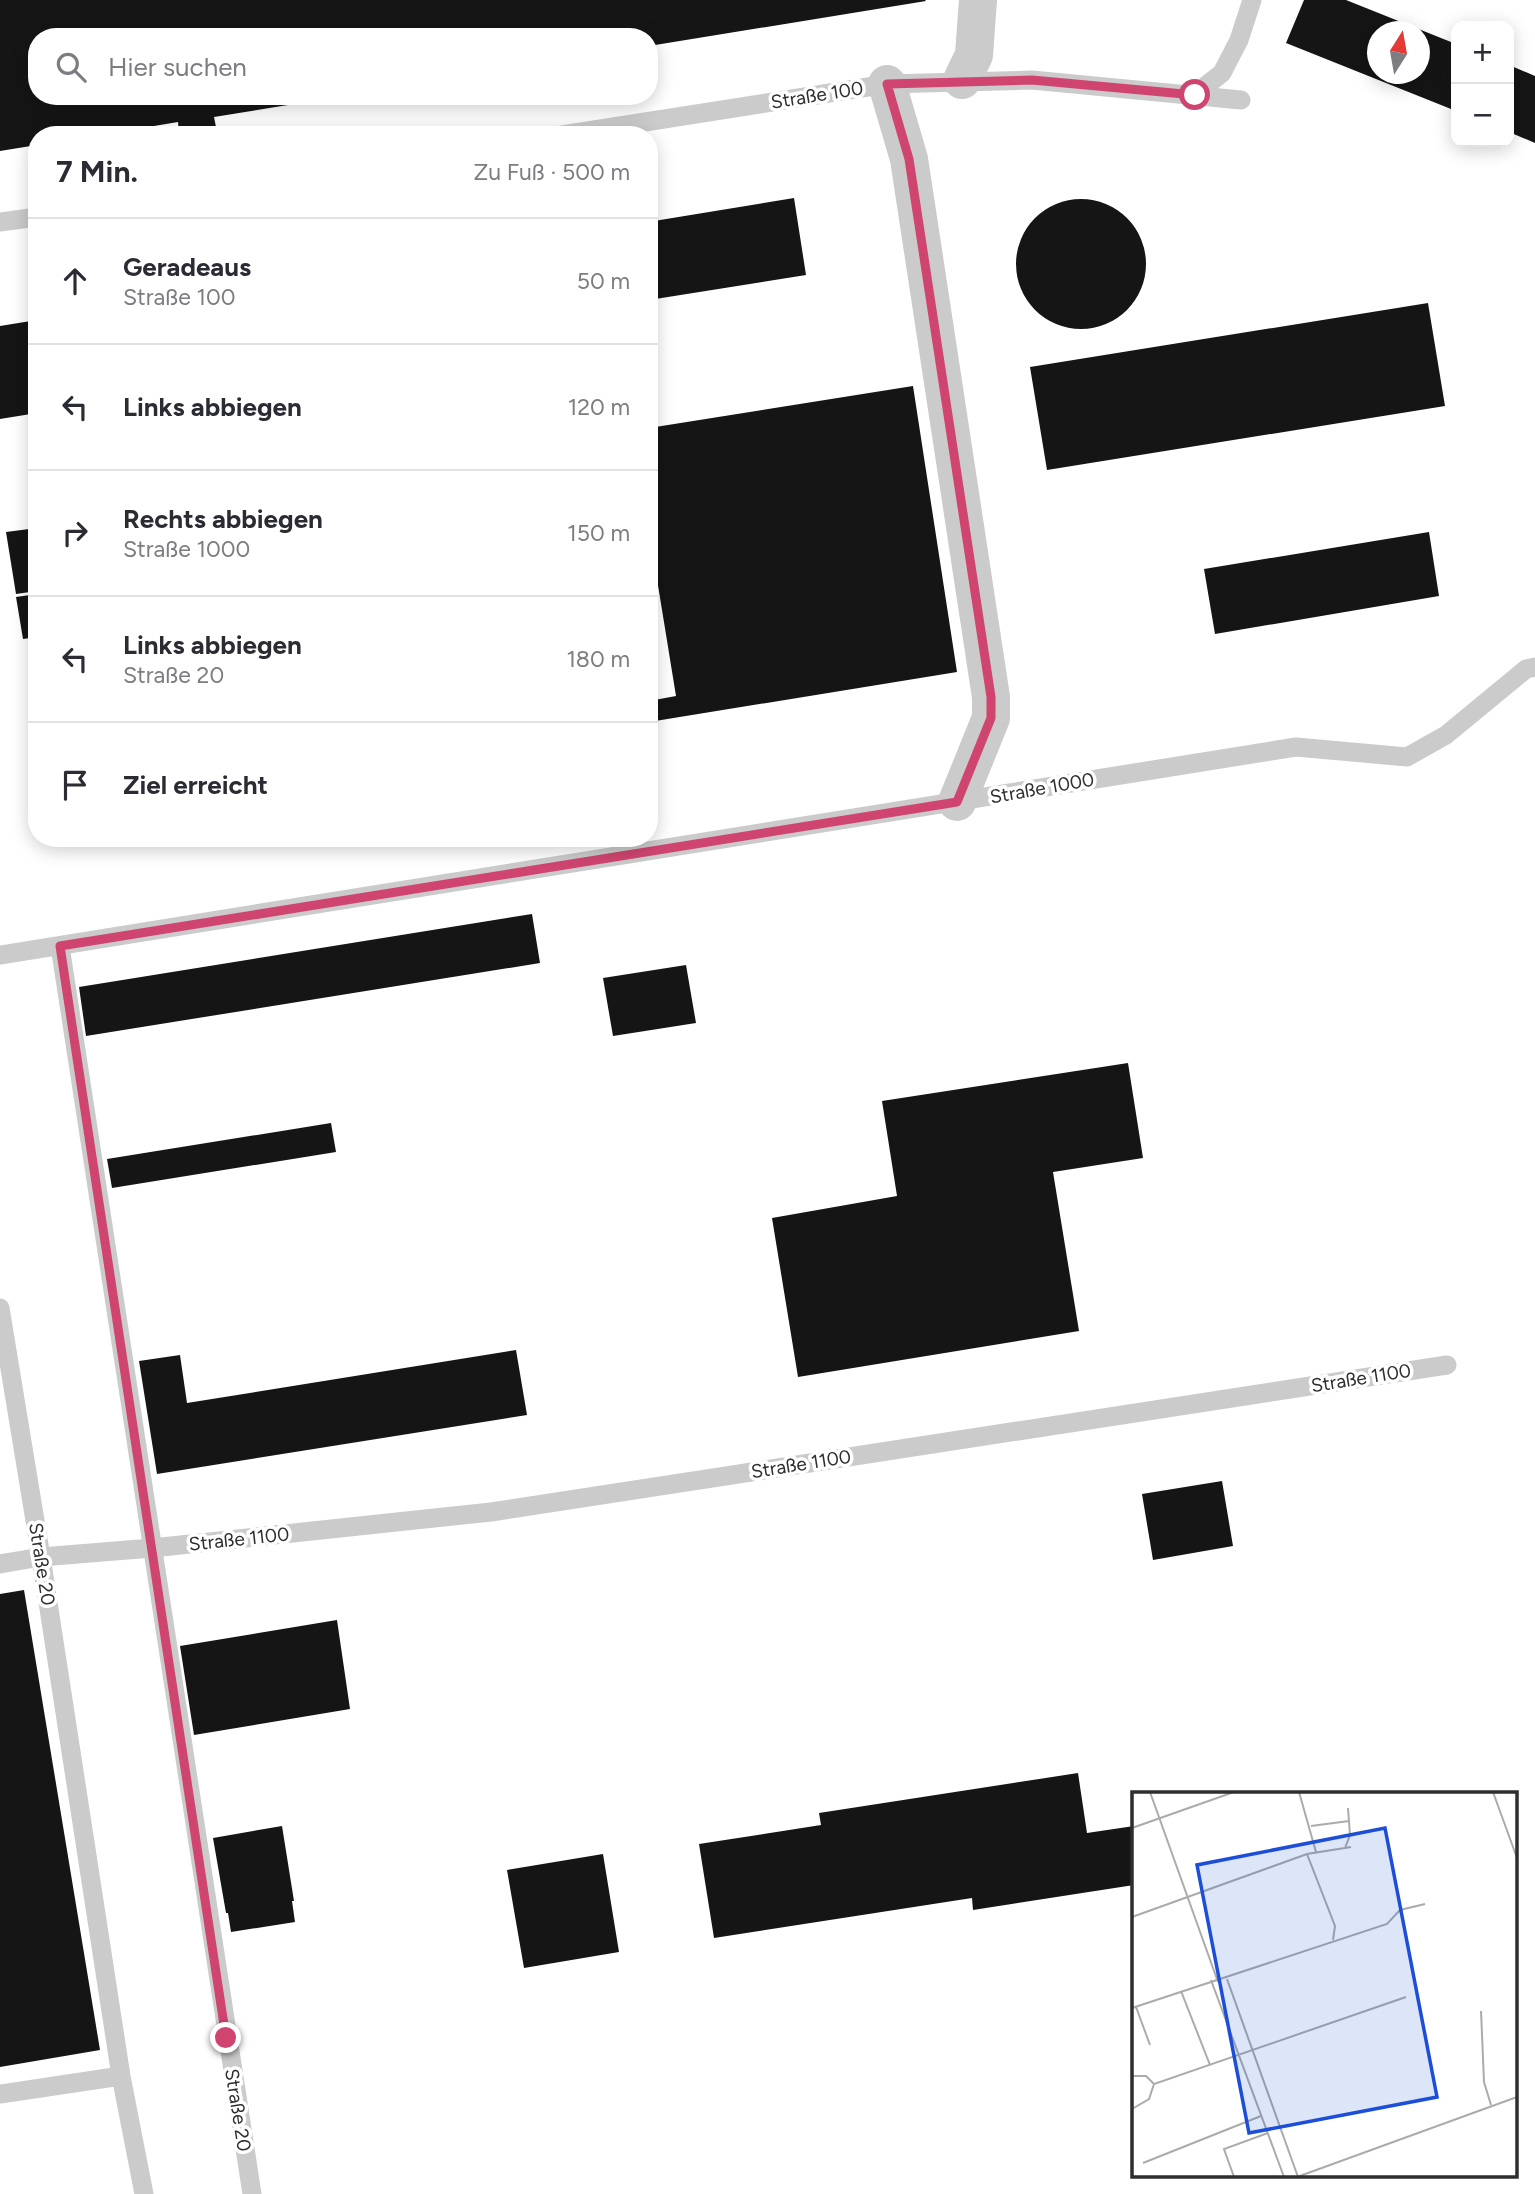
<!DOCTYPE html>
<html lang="de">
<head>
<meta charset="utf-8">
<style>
  body { margin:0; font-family:Figtree,sans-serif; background:#f7f7f7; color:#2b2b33 }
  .controls { position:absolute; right:21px; top:21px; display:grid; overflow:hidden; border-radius:14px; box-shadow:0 4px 18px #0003 }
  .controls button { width:63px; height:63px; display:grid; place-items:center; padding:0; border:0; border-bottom:2px solid #e1e1e2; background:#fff; color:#2b2b33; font:35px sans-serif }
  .compass { position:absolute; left:1367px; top:21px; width:63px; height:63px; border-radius:50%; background:#fff; box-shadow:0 4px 18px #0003; rotate:11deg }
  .stop { position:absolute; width:21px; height:21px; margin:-16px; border:5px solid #cf4570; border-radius:50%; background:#fff }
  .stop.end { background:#cf4570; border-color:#fff; box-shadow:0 2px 7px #0008 }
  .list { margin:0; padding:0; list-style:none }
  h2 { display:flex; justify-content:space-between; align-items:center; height:91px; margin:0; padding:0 28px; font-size:30px }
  h2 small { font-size:23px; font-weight:400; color:#7c7c81 }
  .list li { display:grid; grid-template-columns:46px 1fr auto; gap:21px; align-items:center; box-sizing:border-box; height:126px; padding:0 28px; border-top:2px solid #e1e1e2 }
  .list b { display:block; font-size:26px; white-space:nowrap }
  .list p { margin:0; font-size:23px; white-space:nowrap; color:#7c7c81 }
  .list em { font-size:23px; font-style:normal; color:#7c7c81 }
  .icon { flex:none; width:38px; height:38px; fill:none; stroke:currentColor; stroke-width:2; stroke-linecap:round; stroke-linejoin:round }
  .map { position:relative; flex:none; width:1535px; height:2194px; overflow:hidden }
  .search { position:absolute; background:#fff; box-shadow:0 4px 18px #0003; left:28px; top:28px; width:630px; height:77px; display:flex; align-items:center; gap:18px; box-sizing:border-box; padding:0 24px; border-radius:28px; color:#7c7c81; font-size:26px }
  .panel { position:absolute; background:#fff; box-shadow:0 4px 18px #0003; left:28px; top:126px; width:630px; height:721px; border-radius:28px }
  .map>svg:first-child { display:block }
  .building { fill:#151515; fill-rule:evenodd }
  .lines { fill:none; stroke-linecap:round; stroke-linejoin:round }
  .lane { stroke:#cbcbcb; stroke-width:19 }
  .street { stroke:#cbcbcb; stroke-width:38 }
  .route { stroke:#cf4570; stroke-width:9 }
  .labels { text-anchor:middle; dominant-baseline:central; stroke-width:7; stroke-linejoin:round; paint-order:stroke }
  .street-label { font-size:19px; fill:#2e2e2e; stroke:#fff }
  .inset-road { fill:none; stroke:#ababab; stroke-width:2 }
  .view { fill:#1d4ed8; fill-opacity:0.15; stroke:#1d4ed8; stroke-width:3.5 }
  .inset-edge { fill:none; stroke:#2e2e2e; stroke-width:3.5 }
</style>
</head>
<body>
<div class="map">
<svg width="1535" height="2194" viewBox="0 0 1535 2194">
  <rect width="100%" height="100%" fill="#fff"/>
  <path class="building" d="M0,0H925L926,1L649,46V37H37V96L331,98L214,117L216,127L179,133L178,122L100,135H37V145L0,151Z
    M1304,0H1346L1456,44V111L1286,43ZM1378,32H1420V74H1378Z
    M1509,65L1535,76V143L1509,132Z
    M794,198L806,275L649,300V224L654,223V221Z
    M1016 264a65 65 0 1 1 130 0a65 65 0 1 1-130 0Z
    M1428,303L1445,406L1047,470L1030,367Z
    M37,320V413L0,419V326Z
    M913,386L957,672L649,722V701L676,696L649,530V428Z
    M37,528V591L16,594L6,532Z
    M1429,532L1439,596L1215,634L1204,569Z
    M37,594V637L23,639L16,597Z
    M532,914L540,963L86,1036L79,987Z
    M686,965L696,1023L613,1036L603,978Z
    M1128,1063L1143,1158L1053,1172L1079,1331L798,1377L772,1218L897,1196L882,1101Z
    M331,1123L336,1152L112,1188L107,1159Z
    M516,1350L527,1415L157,1474L139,1361L180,1355L187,1403Z
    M1222,1481L1233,1546L1153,1560L1142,1494Z
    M24,1590L100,2050L0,2067V1594Z
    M337,1620L350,1709L194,1735L180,1646Z
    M1078,1773L1087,1833L1134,1826V1885L973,1910L972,1898L714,1938L699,1844L821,1825L819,1813Z
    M282,1826L294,1901H292L295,1922L231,1932L228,1913H226L213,1838Z
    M603,1854L619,1952L524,1968L507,1870Z"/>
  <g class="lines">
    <path class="lane" d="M1194,95L1222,73L1239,40L1252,0
      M562,135L887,84L1032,80L1241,100
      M0,222L37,217
      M60,946L252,2194
      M0,955L1296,747L1407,757L1446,735L1526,669L1535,667
      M0,1308L41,1557L121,2076L144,2194
      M0,1564L41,1557L152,1548L491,1512L1447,1365
      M0,2094L121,2076"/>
    <path class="street" d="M962,80L974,55L978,0
      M887,84L909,159L991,697V718L957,802"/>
  </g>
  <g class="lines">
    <path class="route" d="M226,2038L60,946L957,802L991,718V697L909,159L887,84L1032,80L1195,95"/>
  </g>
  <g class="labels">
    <g class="street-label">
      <text transform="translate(817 95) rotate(-9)">Straße 100</text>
      <text transform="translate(1042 788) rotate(-10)">Straße 1000</text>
      <text transform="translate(1361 1378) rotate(-9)">Straße 1100</text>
      <text transform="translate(801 1464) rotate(-9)">Straße 1100</text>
      <text transform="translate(239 1539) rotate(-6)">Straße 1100</text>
      <text transform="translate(42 1564) rotate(81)">Straße 20</text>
      <text transform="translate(238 2110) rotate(81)">Straße 20</text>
    </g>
  </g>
  <g transform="translate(1132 1792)">
    <rect width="385" height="385" fill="#fff"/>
    <path class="inset-road" d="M18,0L86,190M167,0L184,60M361,0L385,66M179,34L217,29M0,36L102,0M213,56L218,43L216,16M175,62L203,134L201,148M0,125L175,62L219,55M95,187L166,385M79,188L152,385M49,199L78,273M4,215L18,253M0,216L255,132L268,118L293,112M349,219L352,290L359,313M1,284H14L22,292M0,317L17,307L22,292L274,205M11,371L129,324M102,385L92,357L136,341M165,385L385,305"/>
    <path class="view" d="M253,36L305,305L117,341L65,73Z"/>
    <rect width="385" height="385" class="inset-edge"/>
  </g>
</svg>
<div class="controls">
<button>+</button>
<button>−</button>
</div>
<svg class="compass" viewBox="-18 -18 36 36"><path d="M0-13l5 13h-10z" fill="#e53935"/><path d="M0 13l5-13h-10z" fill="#7c7c81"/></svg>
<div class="stop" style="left:1195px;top:95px"></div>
<div class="stop end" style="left:226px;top:2038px"></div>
<div class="search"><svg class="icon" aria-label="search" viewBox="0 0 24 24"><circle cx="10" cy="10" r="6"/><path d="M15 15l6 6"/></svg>Hier suchen</div>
<section class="panel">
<h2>7 Min.<small>Zu Fuß · 500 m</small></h2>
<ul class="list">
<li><svg class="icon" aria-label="ahead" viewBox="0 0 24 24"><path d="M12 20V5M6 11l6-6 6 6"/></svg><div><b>Geradeaus</b><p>Straße 100</p></div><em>50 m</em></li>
<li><svg class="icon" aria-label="left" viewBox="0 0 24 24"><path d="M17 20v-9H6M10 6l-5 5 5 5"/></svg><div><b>Links abbiegen</b></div><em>120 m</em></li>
<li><svg class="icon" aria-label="right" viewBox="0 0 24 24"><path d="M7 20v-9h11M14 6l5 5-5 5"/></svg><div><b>Rechts abbiegen</b><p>Straße 1000</p></div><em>150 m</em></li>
<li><svg class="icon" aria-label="left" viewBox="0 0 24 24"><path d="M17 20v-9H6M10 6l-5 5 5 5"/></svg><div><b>Links abbiegen</b><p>Straße 20</p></div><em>180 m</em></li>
<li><svg class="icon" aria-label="arrive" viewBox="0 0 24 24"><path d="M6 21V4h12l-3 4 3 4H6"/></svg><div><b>Ziel erreicht</b></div></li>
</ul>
</section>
</div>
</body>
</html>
